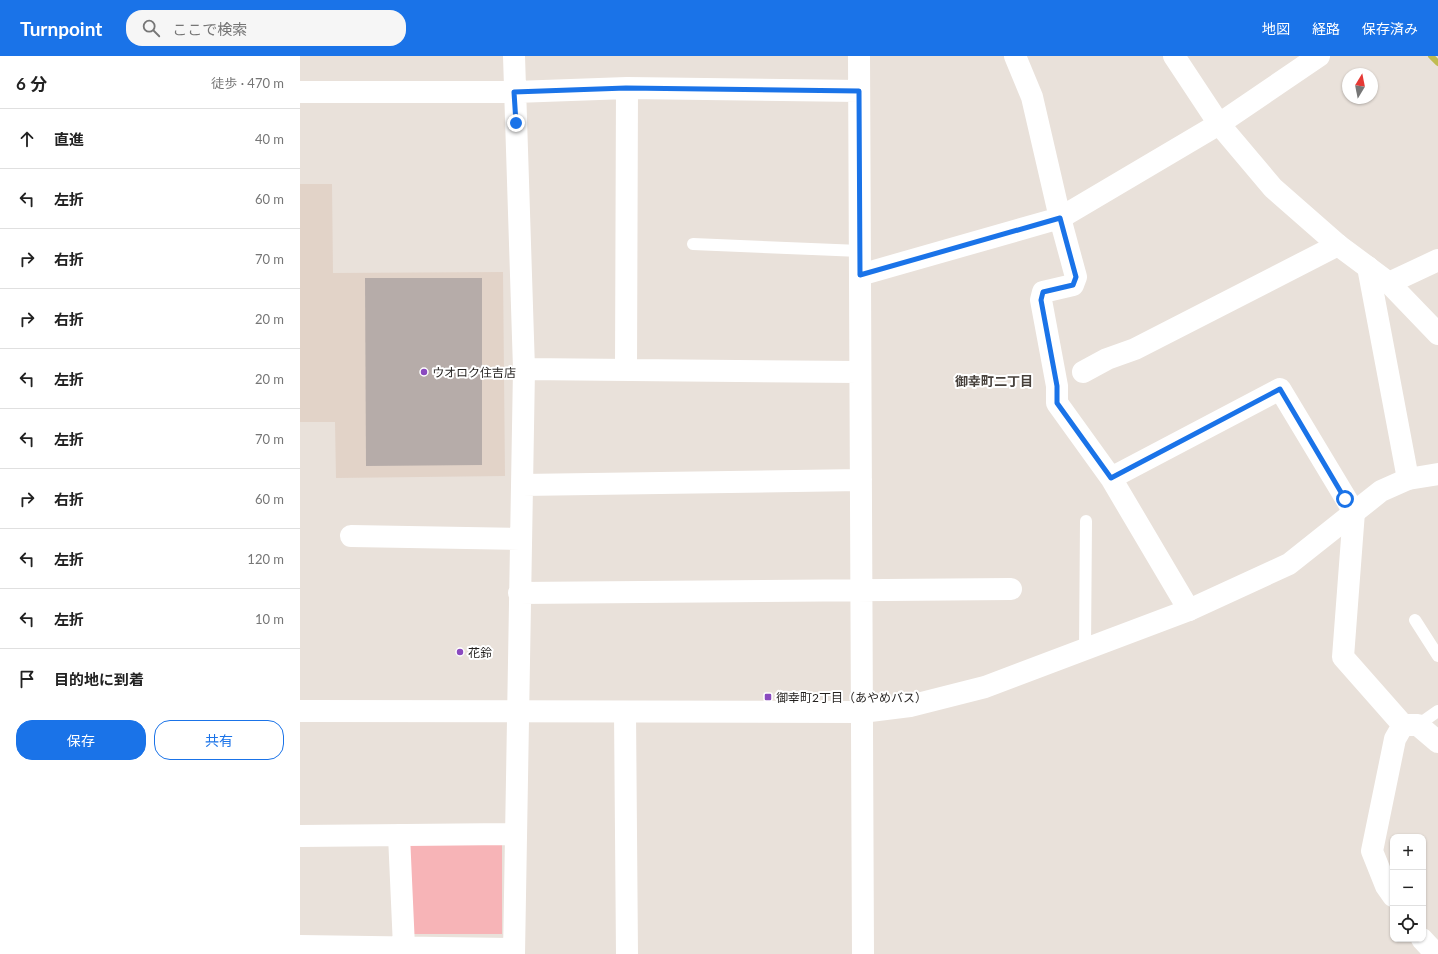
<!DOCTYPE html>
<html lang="ja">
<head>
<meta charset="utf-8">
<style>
  body { margin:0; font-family:Lato,"Noto Sans JP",sans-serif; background:#f6f6f6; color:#222 }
  .controls { position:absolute; right:12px; bottom:12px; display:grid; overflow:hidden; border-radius:8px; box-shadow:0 1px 3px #0004 }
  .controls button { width:36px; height:36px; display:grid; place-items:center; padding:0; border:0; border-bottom:1px solid #e0e0e0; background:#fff; color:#222; font:20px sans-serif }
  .compass { position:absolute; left:1042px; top:12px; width:36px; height:36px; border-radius:50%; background:#fff; box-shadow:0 1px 3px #0004; rotate:10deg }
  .stop { position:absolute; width:12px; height:12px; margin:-9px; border:3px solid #1a73e8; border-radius:50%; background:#fff }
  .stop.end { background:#1a73e8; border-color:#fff; box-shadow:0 1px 4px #0008 }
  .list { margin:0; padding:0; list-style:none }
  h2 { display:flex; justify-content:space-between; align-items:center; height:52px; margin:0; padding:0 16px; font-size:17px }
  h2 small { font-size:13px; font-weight:400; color:#767676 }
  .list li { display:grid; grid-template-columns:26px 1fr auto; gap:12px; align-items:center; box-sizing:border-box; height:60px; padding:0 16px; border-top:1px solid #e0e0e0 }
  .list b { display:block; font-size:15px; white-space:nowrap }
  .list em { font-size:13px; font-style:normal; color:#767676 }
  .actions { display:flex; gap:8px; padding:12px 16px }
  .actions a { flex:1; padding:9px 0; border:1px solid #1a73e8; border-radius:16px; text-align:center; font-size:14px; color:#1a73e8 }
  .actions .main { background:#1a73e8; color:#fff }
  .icon { flex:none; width:22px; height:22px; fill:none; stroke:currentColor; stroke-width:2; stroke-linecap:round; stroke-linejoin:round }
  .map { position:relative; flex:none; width:1138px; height:898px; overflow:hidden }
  header { display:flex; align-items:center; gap:24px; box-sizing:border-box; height:56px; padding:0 20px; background:#1a73e8; color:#fff }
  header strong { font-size:19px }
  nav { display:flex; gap:22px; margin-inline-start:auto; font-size:14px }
  .search { width:280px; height:36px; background:#f6f6f6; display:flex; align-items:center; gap:10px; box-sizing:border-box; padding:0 14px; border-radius:16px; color:#767676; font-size:15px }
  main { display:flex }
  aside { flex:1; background:#fff }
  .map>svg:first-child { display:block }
  .built { fill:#e2d3c8 }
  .green { fill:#f7b4b7 }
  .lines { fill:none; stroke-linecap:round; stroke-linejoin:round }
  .stream { stroke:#bfbc51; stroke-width:6 }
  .building { fill:#b6aca9 }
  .service { stroke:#fff; stroke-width:12 }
  .minor { stroke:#fff; stroke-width:22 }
  .tertiary { stroke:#fff; stroke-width:22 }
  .route { stroke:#1a73e8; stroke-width:5 }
  .poi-dot { fill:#8a4abf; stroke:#fff; stroke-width:1.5 }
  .labels { text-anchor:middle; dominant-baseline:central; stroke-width:4; stroke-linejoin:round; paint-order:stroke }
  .poi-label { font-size:12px; fill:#221f1d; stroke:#fff; text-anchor:start }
  .neighbourhood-label { font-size:13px; font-weight:bold; fill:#47413c; stroke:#fff }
</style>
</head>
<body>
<header>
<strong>Turnpoint</strong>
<div class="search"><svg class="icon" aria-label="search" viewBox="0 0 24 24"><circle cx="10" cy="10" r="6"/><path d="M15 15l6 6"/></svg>ここで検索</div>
<nav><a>地図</a><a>経路</a><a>保存済み</a></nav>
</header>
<main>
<aside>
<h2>6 分<small>徒歩 · 470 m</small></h2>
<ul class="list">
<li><svg class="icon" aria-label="ahead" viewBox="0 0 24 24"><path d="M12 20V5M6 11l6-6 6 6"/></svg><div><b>直進</b></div><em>40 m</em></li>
<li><svg class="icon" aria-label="left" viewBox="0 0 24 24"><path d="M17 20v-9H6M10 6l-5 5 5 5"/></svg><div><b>左折</b></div><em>60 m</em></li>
<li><svg class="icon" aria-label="right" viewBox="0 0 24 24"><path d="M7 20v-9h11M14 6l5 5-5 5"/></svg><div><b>右折</b></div><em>70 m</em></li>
<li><svg class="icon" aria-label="right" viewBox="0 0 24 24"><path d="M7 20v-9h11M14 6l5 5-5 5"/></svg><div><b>右折</b></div><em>20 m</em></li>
<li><svg class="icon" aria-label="left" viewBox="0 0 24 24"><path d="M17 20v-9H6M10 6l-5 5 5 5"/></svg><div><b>左折</b></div><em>20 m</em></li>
<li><svg class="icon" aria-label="left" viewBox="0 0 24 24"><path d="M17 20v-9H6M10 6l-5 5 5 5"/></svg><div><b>左折</b></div><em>70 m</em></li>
<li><svg class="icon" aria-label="right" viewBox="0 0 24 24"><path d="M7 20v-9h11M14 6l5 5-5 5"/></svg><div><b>右折</b></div><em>60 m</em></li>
<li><svg class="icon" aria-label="left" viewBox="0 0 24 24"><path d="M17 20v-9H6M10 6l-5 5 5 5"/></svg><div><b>左折</b></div><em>120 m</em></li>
<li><svg class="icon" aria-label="left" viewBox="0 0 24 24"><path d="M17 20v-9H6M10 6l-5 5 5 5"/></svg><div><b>左折</b></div><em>10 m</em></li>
<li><svg class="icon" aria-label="arrive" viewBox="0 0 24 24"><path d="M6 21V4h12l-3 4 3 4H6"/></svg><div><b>目的地に到着</b></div></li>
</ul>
<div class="actions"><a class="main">保存</a><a>共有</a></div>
</aside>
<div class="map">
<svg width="1138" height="898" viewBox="0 0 1138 898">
  <rect width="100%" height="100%" fill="#e9e1da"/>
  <path class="built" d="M0,128H32L33,217L203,216L205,420L36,422L35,366H0Z"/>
  <path class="green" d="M110,785H202V878H110Z"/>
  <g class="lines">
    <path class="stream" d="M1131,0L1138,7"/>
  </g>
  <path class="building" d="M65,222H182V409L66,410Z"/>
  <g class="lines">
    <path class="service" d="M393,188L560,195
      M1115,564L1138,600
      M785,593L786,465
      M1118,669L1138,655"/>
    <path class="minor" d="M559,0L563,898
      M715,0L732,41L760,162L776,221L773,229L743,236L741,244L757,330V347L811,422
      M0,36H215L327,32L559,35
      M1068,211L1108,423
      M560,219L760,162L919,68L1019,0
      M1089,227L1138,204
      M224,313L559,316
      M326,314L327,32
      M783,316L807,303L835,293L1038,189
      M222,429L561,424
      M51,480L220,483
      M219,537L711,533
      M889,554L811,422L980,333L1054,456L1043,601L1103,669H1118L1138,686
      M325,656L327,898
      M99,779L104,891
      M0,780L215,778
      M1093,840L1086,830L1072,795L1095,683L1103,669
      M1122,883L1136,898
      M0,890L214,893
      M214,898L224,313L214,0"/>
    <path class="tertiary" d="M874,0L919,68L973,132L1038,189L1089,227L1138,278
      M0,655L562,656L610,650L685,631L889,554L989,508L1081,435L1108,423L1138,418"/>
  </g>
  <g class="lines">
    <path class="route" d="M216,67L214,36L326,32L559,35L560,219L760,162L776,221L773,229L743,236L741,244L757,330V347L811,422L980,333L1045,443"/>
  </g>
  <g class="poi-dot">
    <circle cx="124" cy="316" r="4"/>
    <circle cx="160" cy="596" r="4"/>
    <rect x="464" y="637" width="8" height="8" rx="2"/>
  </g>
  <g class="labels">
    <g class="poi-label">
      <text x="132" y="316">ウオロク住吉店</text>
      <text x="168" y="596">花鈴</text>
      <text x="476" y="641">御幸町2丁目（あやめバス）</text>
    </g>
    <g class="neighbourhood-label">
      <text x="694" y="325">御幸町二丁目</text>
    </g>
  </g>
</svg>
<div class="controls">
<button>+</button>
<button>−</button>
<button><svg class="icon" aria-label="locate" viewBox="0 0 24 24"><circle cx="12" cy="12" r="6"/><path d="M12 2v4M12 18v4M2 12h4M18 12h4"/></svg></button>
</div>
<svg class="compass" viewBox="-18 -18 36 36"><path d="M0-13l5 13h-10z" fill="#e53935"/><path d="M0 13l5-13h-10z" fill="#767676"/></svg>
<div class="stop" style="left:1045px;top:443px"></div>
<div class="stop end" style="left:216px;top:67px"></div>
</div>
</main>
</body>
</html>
